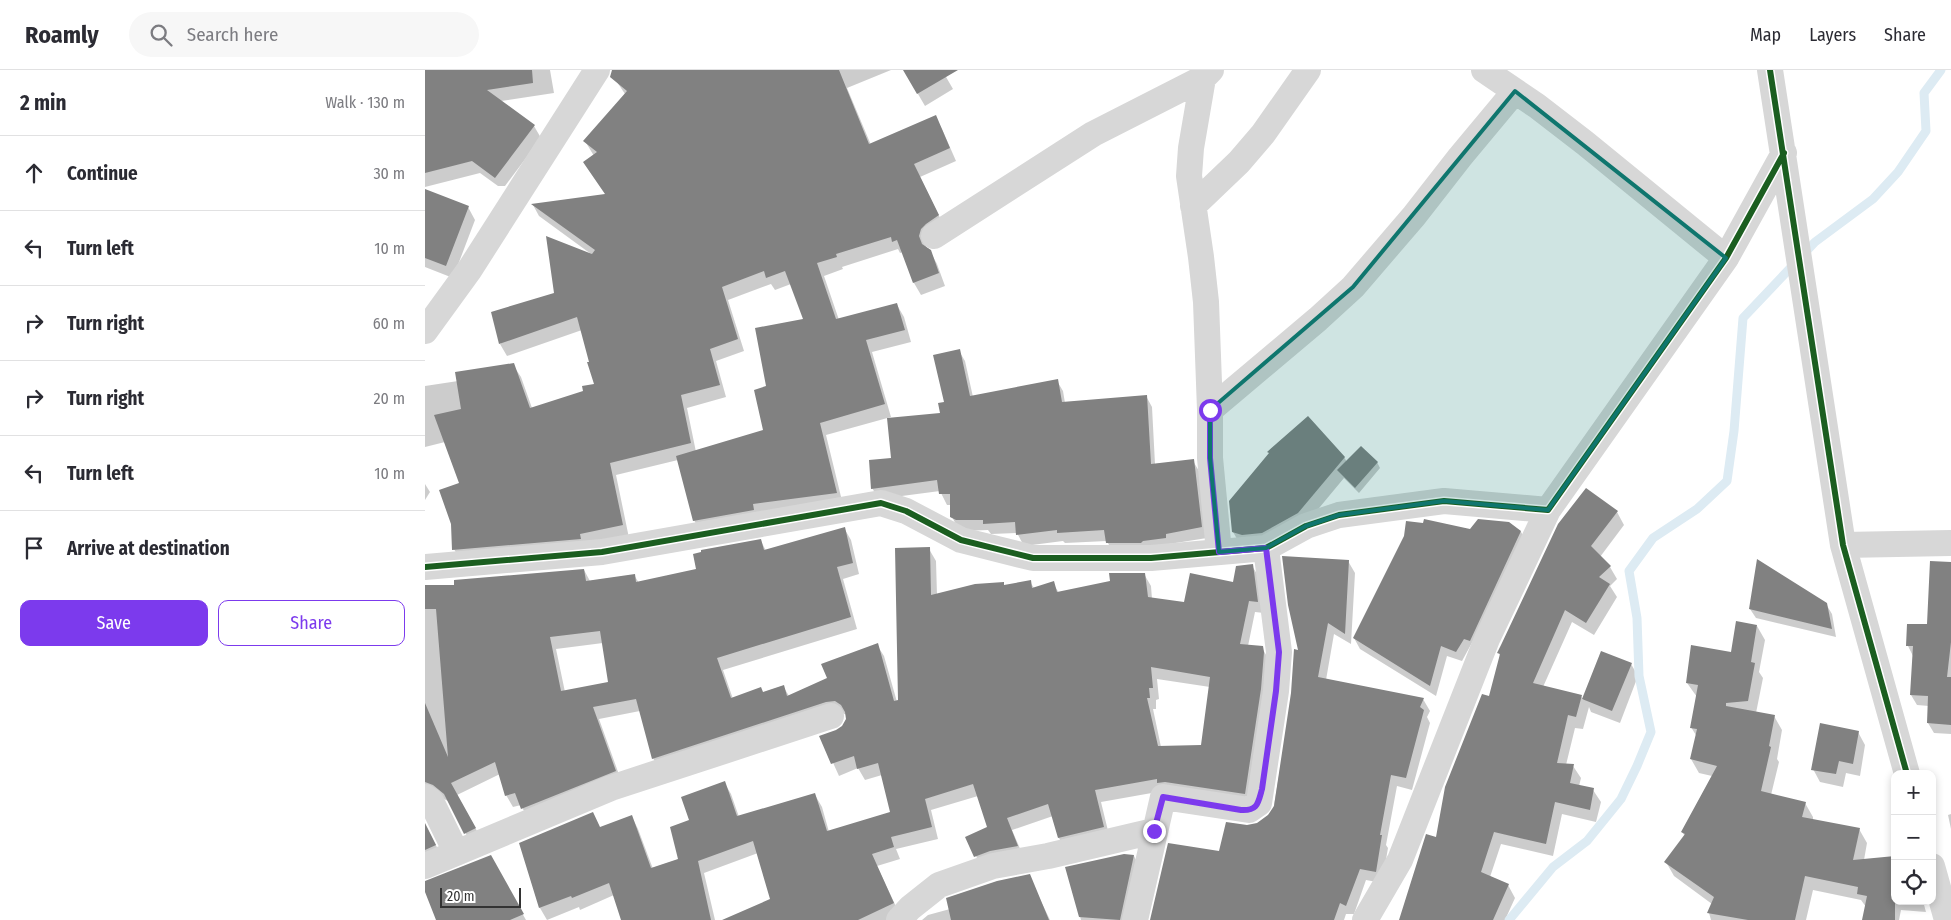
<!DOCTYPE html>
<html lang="en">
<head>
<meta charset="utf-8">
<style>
  body { margin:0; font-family:"Fira Sans Condensed",sans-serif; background:#f7f7f7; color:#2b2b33 }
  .controls { position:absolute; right:15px; bottom:15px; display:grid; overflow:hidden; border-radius:10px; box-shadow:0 2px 8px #0003 }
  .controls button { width:45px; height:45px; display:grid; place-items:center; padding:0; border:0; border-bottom:1px solid #e1e1e2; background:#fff; color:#2b2b33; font:25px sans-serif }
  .scale { position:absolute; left:15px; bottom:12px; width:81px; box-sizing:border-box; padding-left:5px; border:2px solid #333; border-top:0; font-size:14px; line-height:18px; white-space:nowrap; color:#333; -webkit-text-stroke:4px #fff; paint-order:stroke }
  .stop { position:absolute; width:15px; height:15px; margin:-11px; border:4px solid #7c3aed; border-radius:50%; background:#fff }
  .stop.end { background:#7c3aed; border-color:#fff; box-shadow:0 1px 5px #0008 }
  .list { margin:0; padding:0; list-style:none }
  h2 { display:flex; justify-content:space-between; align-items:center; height:65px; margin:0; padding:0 20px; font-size:21px }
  h2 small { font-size:16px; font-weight:400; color:#7c7c81 }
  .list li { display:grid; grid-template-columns:32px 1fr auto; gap:15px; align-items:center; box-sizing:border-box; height:75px; padding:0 20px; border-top:1px solid #e1e1e2 }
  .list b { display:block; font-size:19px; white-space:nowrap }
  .list em { font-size:16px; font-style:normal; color:#7c7c81 }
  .actions { display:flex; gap:10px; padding:15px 20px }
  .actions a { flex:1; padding:11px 0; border:1px solid #7c3aed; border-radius:10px; text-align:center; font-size:18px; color:#7c3aed }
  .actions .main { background:#7c3aed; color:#fff }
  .icon { flex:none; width:28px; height:28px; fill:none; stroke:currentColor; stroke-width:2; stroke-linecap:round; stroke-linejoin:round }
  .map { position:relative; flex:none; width:1526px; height:850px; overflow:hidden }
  header { display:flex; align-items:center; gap:30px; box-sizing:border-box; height:70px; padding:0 25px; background:#fff; border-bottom:1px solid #e1e1e2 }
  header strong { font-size:24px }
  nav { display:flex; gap:28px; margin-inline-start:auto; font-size:18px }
  .search { width:350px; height:45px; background:#f7f7f7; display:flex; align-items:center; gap:12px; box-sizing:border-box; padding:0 18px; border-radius:28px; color:#7c7c81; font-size:19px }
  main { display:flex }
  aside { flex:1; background:#fff }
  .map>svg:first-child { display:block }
  .shadow { fill:#0003; fill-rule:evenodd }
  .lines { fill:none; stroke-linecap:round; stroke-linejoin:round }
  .stream { stroke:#ddebf3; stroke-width:9 }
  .building { fill:#818181; fill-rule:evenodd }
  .minor { stroke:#d7d7d7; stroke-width:26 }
  .cycleway-casing { stroke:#fff; stroke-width:9 }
  .cycleway { stroke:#1b5e20; stroke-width:6 }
  .route { stroke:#7c3aed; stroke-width:6 }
  .marked { fill:#0f766e; fill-opacity:0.2; stroke:#0f766e; stroke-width:4; stroke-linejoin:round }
</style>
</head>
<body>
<header>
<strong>Roamly</strong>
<div class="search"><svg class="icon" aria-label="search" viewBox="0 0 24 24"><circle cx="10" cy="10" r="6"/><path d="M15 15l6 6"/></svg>Search here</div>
<nav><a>Map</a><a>Layers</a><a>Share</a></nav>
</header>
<main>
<aside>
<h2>2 min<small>Walk · 130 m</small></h2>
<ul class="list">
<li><svg class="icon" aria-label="ahead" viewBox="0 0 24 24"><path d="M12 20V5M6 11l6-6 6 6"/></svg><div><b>Continue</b></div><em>30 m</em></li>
<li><svg class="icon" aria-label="left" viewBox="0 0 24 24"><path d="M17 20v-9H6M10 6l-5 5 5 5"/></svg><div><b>Turn left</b></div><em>10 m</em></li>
<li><svg class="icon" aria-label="right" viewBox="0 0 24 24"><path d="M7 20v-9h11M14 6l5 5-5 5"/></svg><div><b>Turn right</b></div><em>60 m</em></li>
<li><svg class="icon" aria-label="right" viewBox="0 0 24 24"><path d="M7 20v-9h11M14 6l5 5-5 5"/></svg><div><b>Turn right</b></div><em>20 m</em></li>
<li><svg class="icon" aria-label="left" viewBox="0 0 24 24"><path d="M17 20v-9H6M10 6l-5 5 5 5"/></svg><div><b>Turn left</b></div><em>10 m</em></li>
<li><svg class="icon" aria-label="arrive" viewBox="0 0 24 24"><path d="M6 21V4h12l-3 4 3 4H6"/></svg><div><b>Arrive at destination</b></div></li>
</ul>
<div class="actions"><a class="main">Save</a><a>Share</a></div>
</aside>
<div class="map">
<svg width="1526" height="850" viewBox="0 0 1526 850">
  <rect width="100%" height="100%" fill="#fff"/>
  <path class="shadow" d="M0,0H125L129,23L76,31L109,56L116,68L80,116H73L55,103L0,117Z
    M197,0H466L422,18L446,75L510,47L517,59L531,91L495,107L520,158L502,171L501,178L505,181L512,194L520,216L496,225L489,213L478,182L475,183L473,179L417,197L418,199L399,206L414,250L472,235L479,247L486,272L447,282L466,347L401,365L418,435L276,463L269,450L253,390L191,405L204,468L36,492L29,479L47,444L20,372L0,377V316L33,311L88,295L96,307L107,338L159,322L170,315L157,260L82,286L75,274L130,224L166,184L114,146L108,135L181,125L159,93L169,86L160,71L200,24L190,9ZM346,214L350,220L366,214L380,250L342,317L339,361L271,382L262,338L301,327L291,291L319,281L303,230Z
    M479,0H517L528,19L500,36Z
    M0,127L43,137L50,150L28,208L0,197Z
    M534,281L540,291L548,327L632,311L638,321L640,333L721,326L727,337L730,394L768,391L774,401L782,468L688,483L682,471L640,473L638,471L599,476L592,463L566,464L563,460L538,461L533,458L527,447L526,435H522L515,421L454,429L447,418L468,389L516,345Z
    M919,387L922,392H952L955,398L934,423L919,408L880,455L815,474L808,462Z
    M0,414L5,422L0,430Z
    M1192,442L1199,455L1175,487L1185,497L1192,509L1185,516L1192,527L1169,565L1147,552L1118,617L1156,626L1158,630L1177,582L1206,594L1213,606L1195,653L1166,642L1164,637L1158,659L1150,658L1141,695L1148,696L1156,708L1154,716L1168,720L1176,732L1171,752L1137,744L1128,786L1076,774L1065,807L1083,815L1090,828L1080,850H976L1012,768L1065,628L1075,586L1074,583Z
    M419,458L426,470L434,504L418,509L432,559L298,600L308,629L338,623L358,616L364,626L403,609L452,575L459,586L472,632L475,631L504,479L511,491L512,525L578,513L580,517L605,512L609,518L628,513L634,523L719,504L726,516L727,529L760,533L809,513L827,496L834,507L839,543L830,542L823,576L837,578L844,590L826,736L738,721L676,732L685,769L641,780L634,768L628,746L587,760L599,788L557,798L551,786L564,757L553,726L506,740L513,769L471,779L475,789L452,796L475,845L472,850H300L347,829L333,783L279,803L290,850H197L189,825L155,840L154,837L122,850L115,838L96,774L175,758L207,747L213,759L228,799L255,790L265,751L299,712L306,724L314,747L390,725L397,737L404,762L466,743L457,705L440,710L433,698L414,706L396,666L412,661L418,656L422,650V645L417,643L235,700L228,688L215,641L174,649L197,713L104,751L96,735L88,737L81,725L75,704L32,725L57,770L47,775L23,731L9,724L0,726V517L30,516L159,500L165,511L209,505L214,513L273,500L336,471L341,481ZM178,573L185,613L140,622L131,579ZM732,609L785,617L777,676L736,677L728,639H731V630L734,629Z
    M1046,460L1096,462L1102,472L1037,591L1022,586L1011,626L935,579L929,568Z
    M923,491L930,503L926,574L909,564L901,610L998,629L1005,641L1002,647L1005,653L987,720L972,716L961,775L963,778L957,813L941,810L929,844H921L919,850H727L822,756L832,754L848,741L875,581Z
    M1526,493V664L1509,663L1503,653L1504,636L1492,635L1486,625L1488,586L1483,576L1504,555Z
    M1401,534L1407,544L1411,567L1331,548L1325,539Z
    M1332,556L1340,570L1334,602L1338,608L1331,643L1349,646L1357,660L1352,689L1354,692L1346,725L1380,733L1388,747V750L1434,759L1442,773L1439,790L1470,831H1498L1501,842L1476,840L1474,850H1438L1441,837L1436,830L1388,820L1381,850H1286L1284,843L1287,834L1249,806L1241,792L1260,766L1257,762L1287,706L1274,703L1266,689L1272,667L1266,657L1272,627L1262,613L1307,583Z
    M1433,662L1440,675L1435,706L1421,703L1418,717L1395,712L1388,699Z
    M1526,744V759L1523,745Z
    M0,754L17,787L0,788Z
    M709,786L715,798L704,850H656L642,798Z
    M75,804L101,850H12L0,818V811Z
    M604,806L625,850H497L503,845L525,839Z"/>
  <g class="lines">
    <path class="stream" d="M1084,850L1128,797L1162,771L1196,729L1212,696L1226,662L1214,606L1212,548L1204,501L1228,468L1272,439L1302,411L1309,361L1318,248L1390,172L1448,129L1473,102L1501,61L1499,23L1516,0"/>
  </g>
  <path class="building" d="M0,0H107L108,13L62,20L110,55L70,108L47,91L0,103Z
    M187,0H414L444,74L511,45L525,78L489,94L514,145L501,154L496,159L494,166L497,174L506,180L514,203L488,213L472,170L467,172L466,167L411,184L412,187L392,193L411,249L472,233L480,260L441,270L460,334L395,353L412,423L328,434L329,440L268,451L251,386L338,360L329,320L341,316L330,258L378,249L360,201L341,208L339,201L297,217L313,269L285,279L295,315L256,325L266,373L185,393L198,455L155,464L156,469L27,480L26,454L14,420L34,413L9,345L36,339L30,302L89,293L105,338L158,321L157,316L169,314L162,292H164L152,247L74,274L66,242L129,223L121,166L167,184L170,180L106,134L180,124L158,92L172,82L158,71L202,21L185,7Z
    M478,0H533L492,24Z
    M0,119L44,136L21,196L0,188Z
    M535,279L545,326L633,309L637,332L722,325L726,394L769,389L777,457L741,464V468L718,471L716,473H681L679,460L632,463V460L591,465L590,452L558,454V450H531L525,447V424H514L512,410L446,419L444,390L466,388L462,348L515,343L513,333L519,332L508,285Z
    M883,346L920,387L873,443L837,463L817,465L807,462L804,431L844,383L842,382Z
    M936,376L953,392L930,418L912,400Z
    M1161,418L1193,441L1166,476L1186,496L1174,507L1185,514L1161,553L1140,540L1108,613L1157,625L1151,647L1143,645L1132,693L1149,694L1145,713L1169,718L1165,740L1130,732L1121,774L1069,762L1056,802L1084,814L1068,850H974L1001,764L1011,767L1020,717L1057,624L1064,626L1075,584L1072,583L1076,575L1133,454Z
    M999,449L1045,459L1053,449L1084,452L1096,461L1045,571L1039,569L1031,582L1016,576L1005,616L928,568L979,466L981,451L998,453Z
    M420,457L428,493L412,497L426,547L292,588L306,628L336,617L338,622L359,615L362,626L402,608L396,594L453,573L469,631L473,630L470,478L505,477L506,525L550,514L579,512V515L606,510L607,518L629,511L632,522L685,511L684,503H720L723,527L759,532L765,503L808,512L811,496L828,494L833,532L824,531L815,574L838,576L839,582L836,619L820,724L740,712L732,713V709L670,720L679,757L633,768L623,734L582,748L593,776L565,781L549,787L540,767L562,757L548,714L500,729L507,757L466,767L469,777L447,784L469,833L433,850H297L345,829L328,771L273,791L286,850H196L184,813L147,828L146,826L114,838L94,773L168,742L175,757L207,745L226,798L253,789L245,757L264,750L256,727L300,711L312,746L390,723L402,761L465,742L453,693L432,699L429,686L406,694L394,666L411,660L417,656L421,649L420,642L416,635L410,631L401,632L227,689L211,629L168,637L191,701L96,739L90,723L80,726L70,692L26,713L51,758L39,764L19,724L8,715L0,712V633L23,687L11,539H0V515H29V510L159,499L161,511L210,504L211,512L271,499L268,484L276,482V480L336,469L339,480ZM175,561L183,612L136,621L125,567ZM726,597L785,607L776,675L733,676L722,628H725L724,618H728Z
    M857,486L924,490L920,564L903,553L893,607L999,628L995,637L999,640L981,708L966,705L955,765H957L951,802L935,799L921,836L915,833L909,850H725L743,773L794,781L801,752L822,755L832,753L843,745L849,736L866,623L869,579L873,580L863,535Z
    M1332,489L1402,533L1407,559L1324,539Z
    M1505,491L1526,492V572L1522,607H1526V655L1502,653L1503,626L1485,625L1488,576H1481L1482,554H1502Z
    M1311,551L1332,555L1326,592L1330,593L1323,631L1301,633V636L1350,645L1344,676L1346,677L1336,721L1381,732L1377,747L1435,758L1428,790L1470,786V850H1437L1442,826L1432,824L1433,817L1380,806L1370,850H1323L1282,843L1289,827L1239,792L1260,764L1256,762L1292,696L1265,689L1272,659L1265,658L1273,615L1261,613L1266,575L1306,582Z
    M1176,581L1207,593L1187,641L1157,629Z
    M1395,653L1434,661L1428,694L1414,691L1411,704L1386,700Z
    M0,753L11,775L0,780Z
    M699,784L709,785L695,850L654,847L640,797Z
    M66,785L99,844L85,850H11L0,822V811Z
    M605,804L624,850H526L521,828L572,811Z"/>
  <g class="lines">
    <path class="minor" d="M1059,0L1112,36L1160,73L1301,188
      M1345,0L1418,475L1482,704
      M778,8L766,78L764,106L776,187L781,232L785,340V388L794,482
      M768,136L814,92L838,64L883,0
      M509,166L668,64L778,8L786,0
      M0,261L45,199L172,0
      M785,340L893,249L928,217L989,146L1035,87L1090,21
      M1418,475L1526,473
      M0,497L177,482L456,433L481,441L536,470L608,488H726L841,478L881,456L914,445L1019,431L1123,440L1301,188L1359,83
      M0,727L6,731L31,782
      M0,796L186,718L406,646
      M1507,796L1522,850
      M474,850L485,838L514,815L568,796L623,786L729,761
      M710,850L738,727L824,740L834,733L851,621L854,582L841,478
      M940,850L975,790L1062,569L1123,440"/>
    <defs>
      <path id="cycleway" d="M1345,0L1418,475L1482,704
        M0,497L177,482L456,433L481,441L536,470L608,488H726L841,478L881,456L914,445L1019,431L1123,440L1301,188L1359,83"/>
    </defs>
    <use href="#cycleway" class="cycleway-casing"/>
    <use href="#cycleway" class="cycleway"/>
  </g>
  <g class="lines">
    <path class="route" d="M729,761L738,727L816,740C833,741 833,733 837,719L851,621L854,582L841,478L794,482L785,388V340"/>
  </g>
  <path class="marked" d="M1090,21L1301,188L1123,440L1019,431L914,445L881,456L841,478L794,482L785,388V340L928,217Z"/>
</svg>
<div class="controls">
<button>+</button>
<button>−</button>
<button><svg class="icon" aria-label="locate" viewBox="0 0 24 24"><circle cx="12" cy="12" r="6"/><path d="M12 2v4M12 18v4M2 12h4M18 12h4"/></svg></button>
</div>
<div class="scale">20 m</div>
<div class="stop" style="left:785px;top:340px"></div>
<div class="stop end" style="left:729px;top:761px"></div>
</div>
</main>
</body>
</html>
